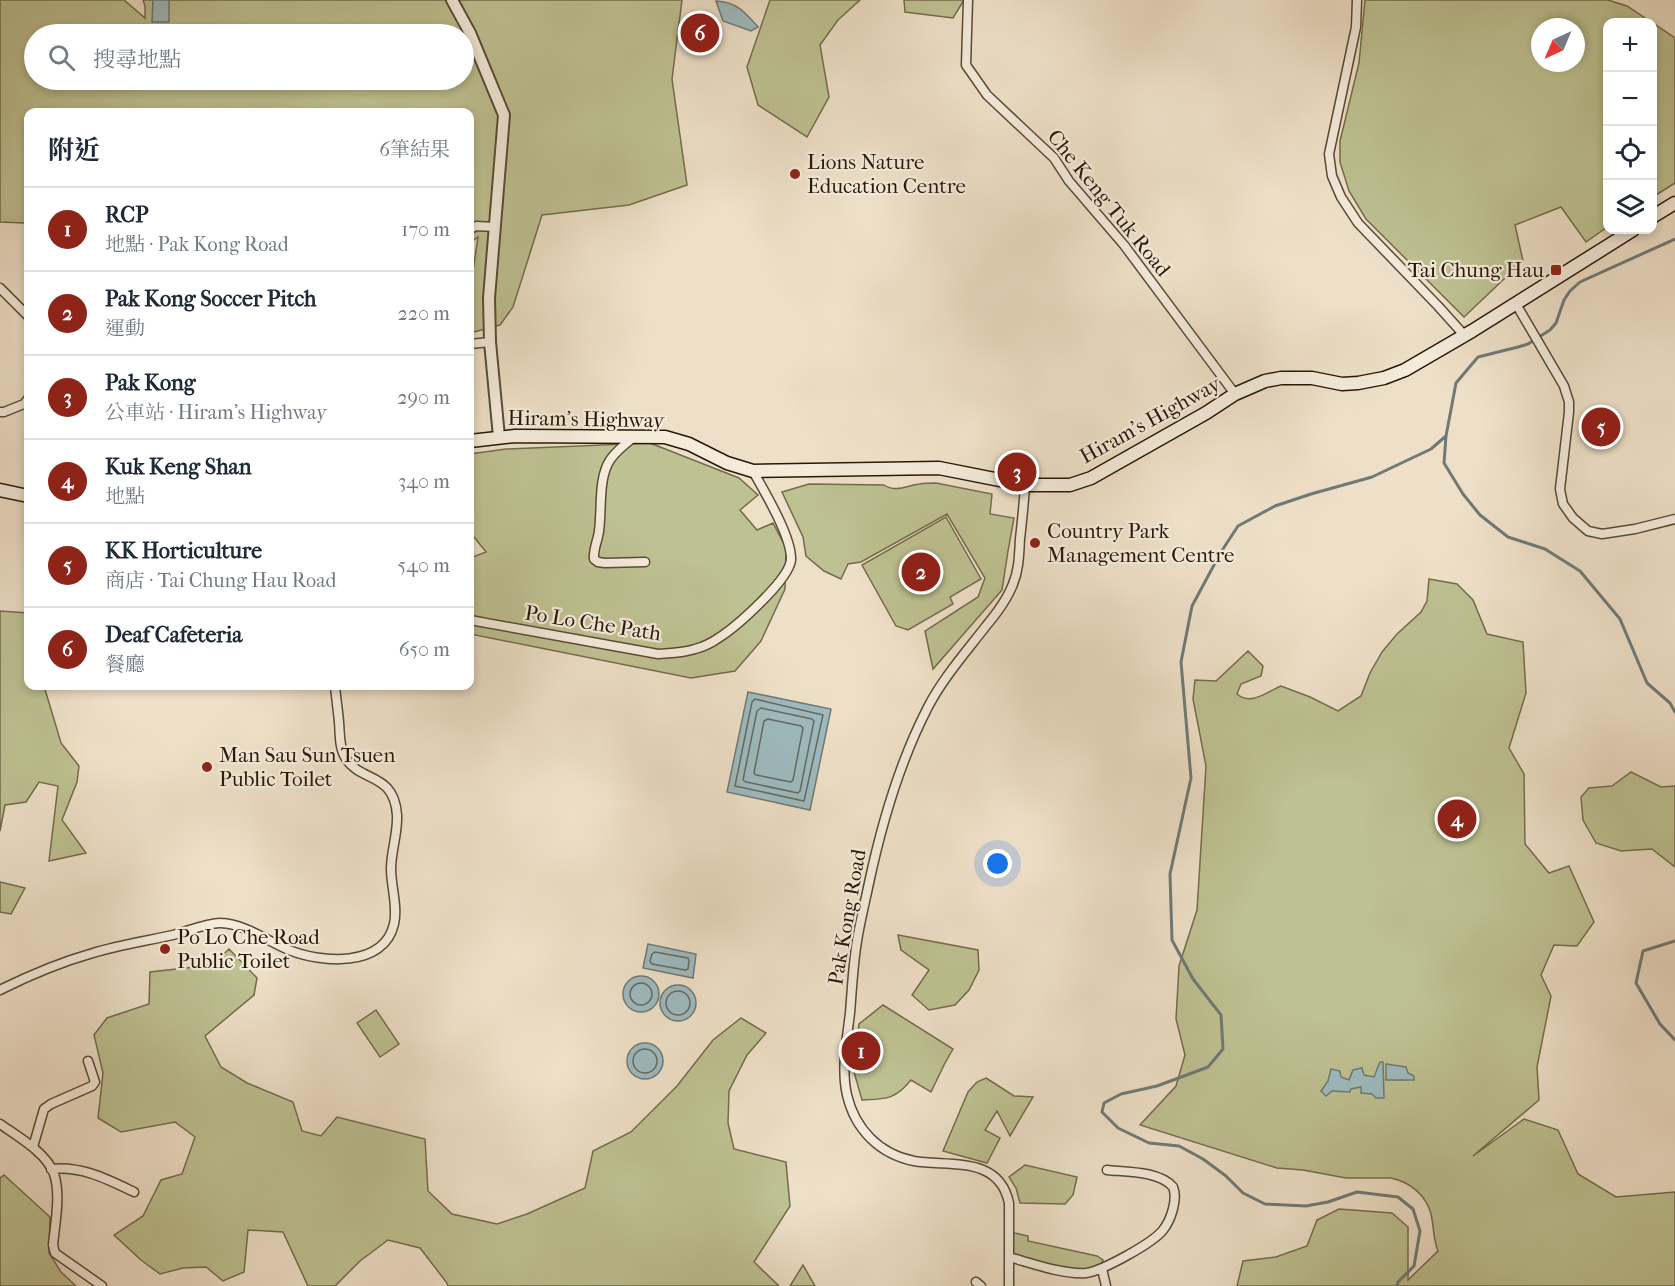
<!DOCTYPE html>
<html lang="zh-TW">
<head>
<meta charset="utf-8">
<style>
  body { margin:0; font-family:"IM FELL French Canon","Noto Serif TC",serif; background:#f6f6f7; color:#1f2937 }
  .controls { position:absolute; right:18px; top:18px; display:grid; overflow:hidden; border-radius:12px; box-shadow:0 3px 9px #0003 }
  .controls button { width:54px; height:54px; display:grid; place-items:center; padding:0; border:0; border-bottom:2px solid #e0e1e3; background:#fff; color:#1f2937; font:30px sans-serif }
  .compass { position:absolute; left:1531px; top:18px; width:54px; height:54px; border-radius:50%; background:#fff; box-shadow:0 3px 9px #0003; rotate:224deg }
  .you { position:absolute; left:998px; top:864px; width:21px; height:21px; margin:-15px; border:4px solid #fff; border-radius:50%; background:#1a73e8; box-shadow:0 0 0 9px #1a73e833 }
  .badge { display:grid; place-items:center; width:39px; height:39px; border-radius:50%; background:#8f2418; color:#fff; font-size:20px; font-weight:700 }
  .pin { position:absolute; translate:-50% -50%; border:3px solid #fff; box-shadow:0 2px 6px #0006 }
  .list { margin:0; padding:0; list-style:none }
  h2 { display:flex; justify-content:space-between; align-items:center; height:78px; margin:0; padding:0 24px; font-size:26px }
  h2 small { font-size:20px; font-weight:400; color:#747a83 }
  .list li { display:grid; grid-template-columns:39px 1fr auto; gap:18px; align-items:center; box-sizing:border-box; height:84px; padding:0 24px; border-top:2px solid #e0e1e3 }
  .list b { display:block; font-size:22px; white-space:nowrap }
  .list p { margin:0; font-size:20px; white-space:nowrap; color:#747a83 }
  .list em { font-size:20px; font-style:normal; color:#747a83 }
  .icon { flex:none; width:33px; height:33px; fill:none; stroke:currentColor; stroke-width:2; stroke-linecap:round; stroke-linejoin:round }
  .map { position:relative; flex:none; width:1675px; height:1286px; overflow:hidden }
  .search { position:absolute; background:#fff; box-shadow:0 3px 9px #0003; left:24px; top:24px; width:450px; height:66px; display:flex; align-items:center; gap:15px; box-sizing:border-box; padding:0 21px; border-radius:33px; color:#747a83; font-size:22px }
  .panel { position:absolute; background:#fff; box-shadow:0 3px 9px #0003; left:24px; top:108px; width:450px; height:582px; border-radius:12px }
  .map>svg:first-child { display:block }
  .green { fill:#bec192; stroke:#736c4c; stroke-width:1.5; fill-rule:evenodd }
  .water { fill:#9ebbc0; stroke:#6f7a76; stroke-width:1.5 }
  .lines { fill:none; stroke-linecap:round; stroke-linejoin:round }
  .shore { stroke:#636a64; stroke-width:1.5 }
  .stream { stroke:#6f7a76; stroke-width:3 }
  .minor-casing { stroke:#5a4a37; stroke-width:11 }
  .tertiary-casing { stroke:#5a4a37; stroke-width:14 }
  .secondary-casing { stroke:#281807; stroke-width:15 }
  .minor { stroke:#f4ebdb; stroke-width:8 }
  .tertiary { stroke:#f4ebdb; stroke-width:10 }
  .secondary { stroke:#f4ebdb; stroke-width:12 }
  .poi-dot { fill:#8f2418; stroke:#f4ebdb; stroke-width:2 }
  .labels { text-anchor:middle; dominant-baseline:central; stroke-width:4.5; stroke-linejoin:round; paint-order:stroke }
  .poi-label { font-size:21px; fill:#281807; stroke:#f4ebdb; text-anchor:start }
  .street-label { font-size:21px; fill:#281807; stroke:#f4ebdb }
</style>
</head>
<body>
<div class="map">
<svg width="1675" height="1286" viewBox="0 0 1675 1286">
  <rect width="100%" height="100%" fill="#eee0c8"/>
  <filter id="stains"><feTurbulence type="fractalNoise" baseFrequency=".00333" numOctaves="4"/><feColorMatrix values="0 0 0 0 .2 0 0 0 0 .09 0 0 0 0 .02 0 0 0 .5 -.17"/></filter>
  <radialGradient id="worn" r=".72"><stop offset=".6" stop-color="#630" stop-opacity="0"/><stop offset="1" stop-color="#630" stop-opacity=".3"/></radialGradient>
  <path class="green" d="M0,0H124L145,18V6L143,0H682L672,79L687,185L629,205L542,215L513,307L500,325L470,333V249L473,260V271L478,237L470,243V112H28V230L24,223L0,222ZM34,34H464V80H34Z
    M770,0H860L838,20L820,45L829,97L807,137L758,105L747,67Z
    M904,0H964L953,18L905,12Z
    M1365,0H1608L1627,6L1651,22H1608L1607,227L1586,242L1561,207L1515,225L1523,261L1464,317L1366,219L1349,191L1340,162V141L1359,63ZM1540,27H1576V63H1540Z
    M1653,23L1675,38V183L1653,197Z
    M650,443L739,478L758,495L740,510L757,530L773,523L786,548L785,589L761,641L735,671L691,678L470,634V558L486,552L470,532V454L506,449Z
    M936,483L992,494L990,514L1014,518L1008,551L1002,590L933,669L925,631L978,597L985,578L947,514L861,562L848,564L841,579L824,571L806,556L803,537L782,492L809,484L884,485C896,493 908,485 920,484C925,483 930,483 936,483Z
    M946,517L981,579L950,597L953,604L908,630L896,626L862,565Z
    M1429,579L1457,584L1473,600L1487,634L1523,642L1526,693L1509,748L1524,774L1525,844L1549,873L1569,866L1594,922L1577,946L1554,945L1541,975L1551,996L1537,1067L1539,1100L1473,1156L1524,1119L1558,1130L1578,1174L1616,1197L1675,1192V1286H1237L1243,1261L1276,1257L1307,1246L1317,1220L1339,1209L1392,1213L1408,1227V1280L1438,1251C1433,1239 1434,1227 1431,1214C1426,1195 1410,1182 1391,1178H1346L1303,1170L1277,1168L1140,1125L1176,1086L1185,1055L1176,1019L1179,966L1197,910L1206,766L1193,699L1195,680L1216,681L1248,651L1263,666L1261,676L1241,684L1237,694C1251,706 1267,692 1281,686L1310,697L1338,711L1361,696L1370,673L1382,652L1397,634L1421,612L1427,601Z
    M0,611L28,613V686H44L61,743L79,766L77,782L62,820L86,853L49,861L58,786L39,782L26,802L5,805L0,831Z
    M1631,772L1661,787L1675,786V867L1652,849L1621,851L1596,843L1583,820L1581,797L1589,788L1612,786Z
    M0,882L25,888L11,914L0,912Z
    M898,935L978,950L979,970L969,990L955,1005L929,1010L912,995L929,970L901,950Z
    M229,949L257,978L254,995L205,1036L221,1067L247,1083L293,1102L302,1131L321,1136L337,1117L425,1139L428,1191L452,1214L497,1224L527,1214L585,1188L593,1151L631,1132L677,1086L713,1040L741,1018L766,1033L747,1055L729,1091L728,1123L734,1149L786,1162L790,1206L754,1262L779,1286H448L447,1283L420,1248L388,1240L360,1261L335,1286H308L283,1232L248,1230L244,1272L223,1281L206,1267L183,1268L160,1274L141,1260L114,1235L143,1216L161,1180L182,1174L195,1137L175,1122L121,1132L98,1118L103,1073L94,1035L107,1018L149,1004L150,972L212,965Z
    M883,1005L953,1049L945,1063L931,1092L911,1080C895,1100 885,1099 862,1100L854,1072L859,1024Z
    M376,1010L399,1044L380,1057L357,1023Z
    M986,1078L1014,1096L1033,1097L1010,1136L997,1111L985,1130L1000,1138L987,1163L943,1151L968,1092L977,1082Z
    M1025,1165L1077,1177L1073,1195L1065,1204L1020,1203L1016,1188L1009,1177Z
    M4,1175L50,1217L49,1253L61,1272L76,1286H0V1178Z
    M1010,1232L1028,1236V1241L1097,1256L1103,1260L1100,1267L1080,1270H1070L1009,1255Z
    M803,1265L815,1286H790Z"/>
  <path class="water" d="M153,0H169V22H152Z
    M716,1C737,2 745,12 758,27L751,31L723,21Z
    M748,692L831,709L810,810L727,792Z
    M648,944L696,954L693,978L643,968Z
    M623 994a18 18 0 1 1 36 0a18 18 0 1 1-36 0Z
    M660 1003a18 18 0 1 1 36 0a18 18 0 1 1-36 0Z
    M627 1061a18 18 0 1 1 36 0a18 18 0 1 1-36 0Z
    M1380,1062H1383L1384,1098H1376L1372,1094L1361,1093V1087L1351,1089L1350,1092L1332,1091L1326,1096L1321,1091L1328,1081L1331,1069L1340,1071L1341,1077L1349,1080L1353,1070L1362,1068L1364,1075L1374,1077Z
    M1386,1064L1406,1067L1408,1073L1414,1076V1080H1386Z"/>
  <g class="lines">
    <path class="shore" d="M755,699L823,715L804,801L735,786L752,702Z
      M761,708L812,719L814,721L800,791L798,793L746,782L743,780L757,711Z
      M768,719L801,726L803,728L793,780L791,782L756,775L754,773L764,721Z
      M655,952L688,958L689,961L688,969L685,970L652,964L650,961L652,954Z
      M630 994a11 11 0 1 1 22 0a11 11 0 1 1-22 0Z
      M666 1003a12 12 0 1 1 24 0a12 12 0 1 1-24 0Z
      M633 1061a12 12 0 1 1 24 0a12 12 0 1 1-24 0Z"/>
    <path class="stream" d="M1675,239L1580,282L1570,291L1564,300L1556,323L1550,330L1528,344L1518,347L1478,357L1456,383L1446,436L1444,463L1463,494L1480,515L1508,537L1545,549L1580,571L1620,619L1647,683L1670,703L1675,712
      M1675,941L1643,951L1636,983L1660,1024L1675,1040
      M1397,1286L1398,1282L1414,1266L1420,1231L1413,1209L1398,1197L1357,1192L1328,1202L1306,1206L1265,1204L1243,1193L1226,1176L1203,1159L1179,1146L1149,1143L1118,1128L1102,1112L1104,1103L1121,1094L1157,1086L1208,1067L1223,1049L1221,1015L1193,979L1172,940L1170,874L1191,778L1181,662L1192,606L1221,552L1238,526L1275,506L1311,494L1372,477L1431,449L1446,436"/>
    <defs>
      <path id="minor" d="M968,0L966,65L987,95L1054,158L1069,181L1124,245L1235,394
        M1357,0L1356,27L1329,154L1332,176L1341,197L1358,223L1438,306L1465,336
        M470,229L476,226L495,227
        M0,288L28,316
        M1516,304L1564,386L1569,402V412L1560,489L1563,504L1573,518L1588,531L1602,534L1635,529L1675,519
        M470,344L490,342
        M0,412H4L24,404L28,399
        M634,437C625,444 616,451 610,460C598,478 602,510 599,531C598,540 593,549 594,559L598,562L605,563L645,562
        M470,620L658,654C671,653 683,653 695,649C703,647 713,642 720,637C737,626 789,580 791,560C792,537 764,491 753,471
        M0,990C30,975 61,962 93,953C119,945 146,941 173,935C185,932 210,922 221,923C245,924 267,941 289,950C321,963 384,968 394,924C398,907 391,886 391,869C391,851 398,833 397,815C394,771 359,783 345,757C339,747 340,733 339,722C338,710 336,698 335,686
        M0,1124C17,1136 47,1153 54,1174C61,1194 55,1224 53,1245L55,1253L102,1286
        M33,1147L44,1109L51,1104L92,1086L95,1082L88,1061
        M51,1169C82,1166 107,1179 134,1192
        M1009,1257C1031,1263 1064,1275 1086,1273C1102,1271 1153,1243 1163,1230C1171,1220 1178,1199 1173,1187C1159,1171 1127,1172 1107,1170
        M1102,1269L1106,1286
        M976,1282L981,1286
        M1009,1286V1203C999,1155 949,1167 914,1161C879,1154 855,1129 847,1095C841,1069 847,1039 850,1013C852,989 853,965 857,941C860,922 865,902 869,883C882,822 899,763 928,707C943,678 966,652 986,626C997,613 1007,600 1013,584C1019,570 1019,555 1020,539C1022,521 1024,503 1025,485"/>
      <path id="tertiary" d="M452,0L470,33L504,115L489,298L490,342L499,437"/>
      <path id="secondary" d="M1652,217L1675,203
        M470,441L515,436L665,437L689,444L727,463L753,471L939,468L1025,485H1070L1091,478L1206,413L1235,394L1265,381L1281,378H1312L1342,384L1358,383L1384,378L1405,370L1472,331L1633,230
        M0,490L28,496"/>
    </defs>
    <use href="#minor" class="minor-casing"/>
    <use href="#tertiary" class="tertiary-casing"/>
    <use href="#secondary" class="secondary-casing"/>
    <use href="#minor" class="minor"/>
    <use href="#tertiary" class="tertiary"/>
    <use href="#secondary" class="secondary"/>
  </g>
  <g class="poi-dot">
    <circle cx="795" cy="174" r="6"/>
    <rect x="1550" y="264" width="12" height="12" rx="3"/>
    <circle cx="1035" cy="543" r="6"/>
    <circle cx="207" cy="767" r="6"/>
    <circle cx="165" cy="949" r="6"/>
  </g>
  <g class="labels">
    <g class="poi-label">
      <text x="807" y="162">Lions Nature<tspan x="807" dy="24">Education Centre</tspan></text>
      <text x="1544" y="270" text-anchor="end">Tai Chung Hau</text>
      <text x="1047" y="531">Country Park<tspan x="1047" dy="24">Management Centre</tspan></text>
      <text x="219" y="755">Man Sau Sun Tsuen<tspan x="219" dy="24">Public Toilet</tspan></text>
      <text x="177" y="937">Po Lo Che Road<tspan x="177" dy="24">Public Toilet</tspan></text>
    </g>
    <g class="street-label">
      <text transform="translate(1109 203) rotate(51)">Che Keng Tuk Road</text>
      <text transform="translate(586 419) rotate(1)">Hiram's Highway</text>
      <text transform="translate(1150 420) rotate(-29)">Hiram's Highway</text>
      <text transform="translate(593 623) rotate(9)">Po Lo Che Path</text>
      <text transform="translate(847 917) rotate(-80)">Pak Kong Road</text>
    </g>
  </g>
  <rect width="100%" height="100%" filter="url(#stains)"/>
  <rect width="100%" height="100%" fill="url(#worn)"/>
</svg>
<div class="controls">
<button>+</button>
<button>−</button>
<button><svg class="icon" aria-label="locate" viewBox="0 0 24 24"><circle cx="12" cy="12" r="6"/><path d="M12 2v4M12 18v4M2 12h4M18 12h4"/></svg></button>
<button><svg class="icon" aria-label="layers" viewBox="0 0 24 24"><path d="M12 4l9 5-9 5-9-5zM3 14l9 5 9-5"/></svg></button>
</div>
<svg class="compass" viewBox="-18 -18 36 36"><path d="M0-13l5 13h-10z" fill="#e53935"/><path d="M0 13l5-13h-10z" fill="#747a83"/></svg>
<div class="you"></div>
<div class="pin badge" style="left:861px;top:1051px">1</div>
<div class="pin badge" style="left:921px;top:572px">2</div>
<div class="pin badge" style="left:1017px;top:472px">3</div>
<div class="pin badge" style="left:1457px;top:819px">4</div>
<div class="pin badge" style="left:1601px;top:427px">5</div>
<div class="pin badge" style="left:700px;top:33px">6</div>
<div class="search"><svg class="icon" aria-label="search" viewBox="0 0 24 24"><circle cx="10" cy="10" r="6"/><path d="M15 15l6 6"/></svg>搜尋地點</div>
<section class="panel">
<h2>附近<small>6筆結果</small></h2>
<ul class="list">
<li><span class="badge">1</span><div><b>RCP</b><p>地點 · Pak Kong Road</p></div><em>170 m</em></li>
<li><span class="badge">2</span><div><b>Pak Kong Soccer Pitch</b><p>運動</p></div><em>220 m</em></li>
<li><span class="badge">3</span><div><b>Pak Kong</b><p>公車站 · Hiram's Highway</p></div><em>290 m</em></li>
<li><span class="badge">4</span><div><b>Kuk Keng Shan</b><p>地點</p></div><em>340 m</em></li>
<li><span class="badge">5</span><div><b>KK Horticulture</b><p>商店 · Tai Chung Hau Road</p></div><em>540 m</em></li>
<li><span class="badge">6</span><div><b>Deaf Cafeteria</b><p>餐廳</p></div><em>650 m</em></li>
</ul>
</section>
</div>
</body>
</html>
